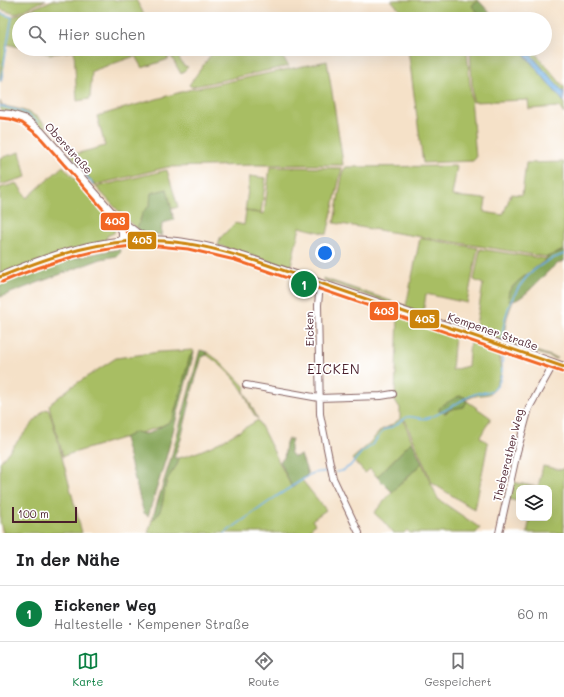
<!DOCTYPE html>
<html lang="de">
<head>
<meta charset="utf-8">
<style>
  body { margin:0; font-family:Mali,sans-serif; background:#f2f2f2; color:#202124 }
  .controls { position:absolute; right:12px; bottom:12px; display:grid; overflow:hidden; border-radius:8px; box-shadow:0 4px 16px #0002 }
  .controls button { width:36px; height:36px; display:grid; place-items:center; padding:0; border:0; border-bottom:1px solid #e0e0e0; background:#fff; color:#202124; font:20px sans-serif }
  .scale { position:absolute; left:12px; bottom:10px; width:65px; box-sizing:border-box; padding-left:4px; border:2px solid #4a1f2b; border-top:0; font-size:11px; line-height:14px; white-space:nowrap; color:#4a1f2b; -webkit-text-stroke:3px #fff; paint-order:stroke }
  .you { position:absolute; left:325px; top:253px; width:14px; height:14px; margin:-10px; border:3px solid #fff; border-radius:50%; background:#1a73e8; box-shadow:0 0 0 6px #1a73e833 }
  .badge { display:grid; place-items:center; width:26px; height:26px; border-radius:50%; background:#0b8043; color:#fff; font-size:13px; font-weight:700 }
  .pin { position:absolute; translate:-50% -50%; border:2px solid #fff; box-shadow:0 1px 4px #0006 }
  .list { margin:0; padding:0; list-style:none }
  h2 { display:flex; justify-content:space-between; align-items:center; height:52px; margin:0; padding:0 16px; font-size:17px }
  h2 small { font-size:13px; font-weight:400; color:#757577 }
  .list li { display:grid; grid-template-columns:26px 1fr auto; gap:12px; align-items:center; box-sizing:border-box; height:56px; padding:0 16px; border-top:1px solid #e0e0e0 }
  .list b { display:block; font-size:15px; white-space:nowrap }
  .list p { margin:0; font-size:13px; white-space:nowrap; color:#757577 }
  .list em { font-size:13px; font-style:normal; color:#757577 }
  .icon { flex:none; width:22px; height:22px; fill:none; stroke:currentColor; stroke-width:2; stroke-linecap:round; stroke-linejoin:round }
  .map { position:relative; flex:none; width:564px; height:533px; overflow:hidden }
  .search { position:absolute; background:#fff; box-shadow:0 4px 16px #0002; left:12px; right:12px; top:12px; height:44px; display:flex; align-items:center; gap:10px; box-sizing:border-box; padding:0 14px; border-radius:22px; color:#757577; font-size:15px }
  .sheet { height:108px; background:#fff }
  nav { display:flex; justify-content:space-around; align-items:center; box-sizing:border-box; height:56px; border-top:1px solid #e0e0e0; background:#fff; font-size:11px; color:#757577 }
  nav a { display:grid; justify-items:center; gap:2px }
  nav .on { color:#0b8043 }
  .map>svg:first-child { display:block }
  .green { fill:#a8be63; stroke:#796e47 }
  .forest { fill:#86a559; stroke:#686242 }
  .water { fill:#70b1e4; stroke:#5d6888 }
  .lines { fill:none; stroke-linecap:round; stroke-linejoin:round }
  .stream { stroke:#70b1e4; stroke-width:1.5 }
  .minor-casing { stroke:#866362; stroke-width:8 }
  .major-casing { stroke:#866362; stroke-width:10 }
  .minor { stroke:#fff; stroke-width:6 }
  .major { stroke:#fff; stroke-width:8 }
  .bus-1-casing { stroke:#fff; stroke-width:6 }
  .bus-2-casing { stroke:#fff; stroke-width:6 }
  .bus-1 { stroke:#cc840b; stroke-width:3 }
  .bus-2 { stroke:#f26522; stroke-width:3 }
  .labels { text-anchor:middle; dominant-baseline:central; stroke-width:3.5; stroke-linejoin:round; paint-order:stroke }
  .street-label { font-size:11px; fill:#4a1f2b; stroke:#fff }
  .quarter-label { font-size:13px; letter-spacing:1px; fill:#4a1f2b; stroke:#fff }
  .line-badge { stroke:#fff; stroke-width:1.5 }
  .badge-label { font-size:11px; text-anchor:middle; font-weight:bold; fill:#fff }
</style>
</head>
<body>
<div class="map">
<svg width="564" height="533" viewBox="0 0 564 533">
  <rect width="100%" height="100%" fill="#fff"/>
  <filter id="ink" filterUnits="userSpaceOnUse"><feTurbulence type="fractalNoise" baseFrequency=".025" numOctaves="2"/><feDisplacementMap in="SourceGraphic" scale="8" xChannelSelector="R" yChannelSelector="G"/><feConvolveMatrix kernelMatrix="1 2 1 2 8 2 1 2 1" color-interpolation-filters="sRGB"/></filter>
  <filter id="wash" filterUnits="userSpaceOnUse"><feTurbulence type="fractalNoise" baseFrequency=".012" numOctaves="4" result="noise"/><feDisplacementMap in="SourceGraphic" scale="16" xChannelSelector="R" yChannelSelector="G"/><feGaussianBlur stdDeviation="0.9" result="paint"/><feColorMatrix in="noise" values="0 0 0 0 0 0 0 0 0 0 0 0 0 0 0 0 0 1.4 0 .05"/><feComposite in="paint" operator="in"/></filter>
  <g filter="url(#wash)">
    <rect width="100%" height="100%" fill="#f5e1c8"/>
    <path class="green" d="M0,0H46L15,14L0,9Z
      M53,0H136L147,19H19V47L7,44L1,81H0V13L12,17Z
      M391,0H478L479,1L477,2L472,6L481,16L477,19H408Z
      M29,49H164L169,59L142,68L135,56L92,71L90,99L77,101L74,51L50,54Z
      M167,49H174L183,65L188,67L181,74Z
      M215,49H276L289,66L191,87L189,85Z
      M408,49H467L476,158L473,161L423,163Z
      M470,49H520L564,102V114L559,107L529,109L528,100L473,102Z
      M526,49H532L564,87V94Z
      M327,61L341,149L343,165H256L168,167L95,185L71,155L105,146L97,116L188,90Z
      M0,101L2,106C18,108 36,112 46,126L43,129C28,117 19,112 1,111Z
      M20,152L26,177L0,185V158Z
      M564,162V250L547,257L334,223L343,171L346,167L457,166L452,196L486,199L484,212L503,215L511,194L522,195L526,163Z
      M63,166L112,221L115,228L114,233L107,236L106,240L0,275V188L17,183L27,198Z
      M270,167L342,168L327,234L300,227L290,269L283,265H281L221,246H218L220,238L235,223L244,225L246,211L264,214Z
      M167,170L178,207L171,209L167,189L151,198L150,205L143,212L137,229L128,221L96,187Z
      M250,176L266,178L261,213L245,211Z
      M420,238L478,248L467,303L426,294L423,315L324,280L323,278L406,306Z
      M480,249L547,259L517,282L509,291V300L513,301L507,317L503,340L557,358L556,359L473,332L475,331L483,284L474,280Z
      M398,316L433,326L455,334L452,370L468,366L470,340L499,349L501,373L495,389L489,394L474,396L465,400V397C455,395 456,399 449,402C444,405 440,405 439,411L445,413C452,408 460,406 467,402V401L491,418L480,437L488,443L475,510L432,483L405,420L404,421L412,441L377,477L370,469L365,473L352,459L366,447L381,430L390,426L400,419V408L392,396L395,395Z
      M193,350L194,352L190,356L179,399L173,418L171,421L160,427L140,433L135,432L126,437L63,456L49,406L50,404L71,387L116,358L159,352Z
      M207,352L222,363L245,387L244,391L258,419C251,413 248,400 243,391C234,376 221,365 207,355Z
      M47,409L49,411L53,423L82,533H3L0,522V462L43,411Z
      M258,420L292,488L302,480L326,510L312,520L315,524L307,533H148L152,520L157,515L168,477L177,465L179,458C207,451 233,435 258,420Z
      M422,463L438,499L480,528L476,533H410L407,530L404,533H393L383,521L374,513L392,492Z
      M543,466L562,470L564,467V533H527L530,518H549V488H519V502L508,499L512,482L538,487Z"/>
    <path class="forest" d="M479,1L491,14L485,19H477L481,16L472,6L474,3Z
      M167,189L174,220L162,223L161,237L160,235L143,232L137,229L143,212L150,205L151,193Z
      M119,249L121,252L117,256L101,259L0,297V283C39,266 78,256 119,249Z
      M564,250V261C547,265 525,304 509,301L508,296L509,291L517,282L544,262L547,257Z
      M200,350L207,352V355L202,357L189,401L190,402L181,439L174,458H179C178,468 169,473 166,483C163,494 164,514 152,520L171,458Z
      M194,352L166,458L148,516L144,513L143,510L124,438L135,432L145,434L150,433L171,421L173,418L190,356Z
      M460,396L465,397V400L467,401L464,407L451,409L445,413L439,411C439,410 439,409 440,408C441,405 457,397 460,396Z
      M288,439H292C290,447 288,451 294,457L301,455L308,474L292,488L280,461L284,458L286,443Z
      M412,441L422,463L392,492L377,477Z"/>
    <path class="water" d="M520,49H526L564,93V102Z"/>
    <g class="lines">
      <path class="stream" d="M0,13L12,17L1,81
        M0,106L20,111L30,116L38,122
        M52,137L93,184
        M502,342C503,311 517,279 544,263C550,259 557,257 564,254
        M336,472L342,471L350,466L361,453L371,446L384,430L394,426L407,417C414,416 421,420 428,418C443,414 459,400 475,394C483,391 491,395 497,386C504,375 502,360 502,347
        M225,533L277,496L313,473L329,471"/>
    </g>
  </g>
  <g filter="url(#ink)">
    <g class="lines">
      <defs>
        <path id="minor" d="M0,113L11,114L24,118L41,131L113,213C122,222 127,228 128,241
          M118,222L122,232V241
          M320,284L318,305L320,414L333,478L359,533
          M246,385L319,398L381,396L393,394
          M499,533L517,452L529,408L554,363"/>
        <path id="major" d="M123,223L136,233L147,239
          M0,277C45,258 93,241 142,240C203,238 265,265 321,284C402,311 483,338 564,367"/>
      </defs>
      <use href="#minor" class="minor-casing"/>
      <use href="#major" class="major-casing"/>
      <use href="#minor" class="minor"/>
      <use href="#major" class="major"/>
      <defs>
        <path id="bus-1" d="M0,277C53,255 107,237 164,241C196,243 226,252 256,261L564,367"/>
        <path id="bus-2" d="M0,118L10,119L22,123L38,135L109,216L133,237L147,245L188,249L235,260L562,372
          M2,282C49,262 96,247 148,245"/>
      </defs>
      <use href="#bus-1" class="bus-1-casing"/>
      <use href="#bus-2" class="bus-2-casing"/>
      <use href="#bus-1" class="bus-1"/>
      <use href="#bus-2" class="bus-2"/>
    </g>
  </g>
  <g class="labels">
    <g class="street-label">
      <text transform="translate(69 148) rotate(48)">Oberstraße</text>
      <text transform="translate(309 329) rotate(-91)">Eicken</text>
      <text transform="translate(493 331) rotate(19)">Kempener Straße</text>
      <text transform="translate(508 455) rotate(-76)">Theberather Weg</text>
    </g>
    <g class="quarter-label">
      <text x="334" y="368">EICKEN</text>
    </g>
  </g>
  <g class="line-badge">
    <rect x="100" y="212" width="30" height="19" rx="4" fill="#f26522"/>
    <rect x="127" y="231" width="30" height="19" rx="4" fill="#cc840b"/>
    <rect x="369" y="301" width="30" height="20" rx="4" fill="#f26522"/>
    <rect x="409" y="309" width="31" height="20" rx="4" fill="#cc840b"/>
  </g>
  <g class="badge-label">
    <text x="115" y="225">403</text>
    <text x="142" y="244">405</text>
    <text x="384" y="315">403</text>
    <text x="425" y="323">405</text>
  </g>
</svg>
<div class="controls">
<button><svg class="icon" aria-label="layers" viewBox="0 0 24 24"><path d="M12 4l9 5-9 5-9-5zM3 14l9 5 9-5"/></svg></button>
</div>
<div class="scale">100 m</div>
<div class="you"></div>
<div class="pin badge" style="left:304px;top:284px">1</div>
<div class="search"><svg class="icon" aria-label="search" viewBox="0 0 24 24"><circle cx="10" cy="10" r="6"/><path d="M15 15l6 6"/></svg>Hier suchen</div>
</div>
<section class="sheet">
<h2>In der Nähe<small></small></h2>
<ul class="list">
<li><span class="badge">1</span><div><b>Eickener Weg</b><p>Haltestelle · Kempener Straße</p></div><em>60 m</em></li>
</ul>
</section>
<nav>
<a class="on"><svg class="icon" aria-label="map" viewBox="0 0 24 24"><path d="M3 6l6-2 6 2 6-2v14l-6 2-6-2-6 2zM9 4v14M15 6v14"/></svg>Karte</a>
<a><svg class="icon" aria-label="directions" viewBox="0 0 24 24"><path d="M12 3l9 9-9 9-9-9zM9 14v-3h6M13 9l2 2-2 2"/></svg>Route</a>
<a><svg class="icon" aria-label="saved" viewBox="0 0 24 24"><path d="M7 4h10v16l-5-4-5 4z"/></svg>Gespeichert</a>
</nav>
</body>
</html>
